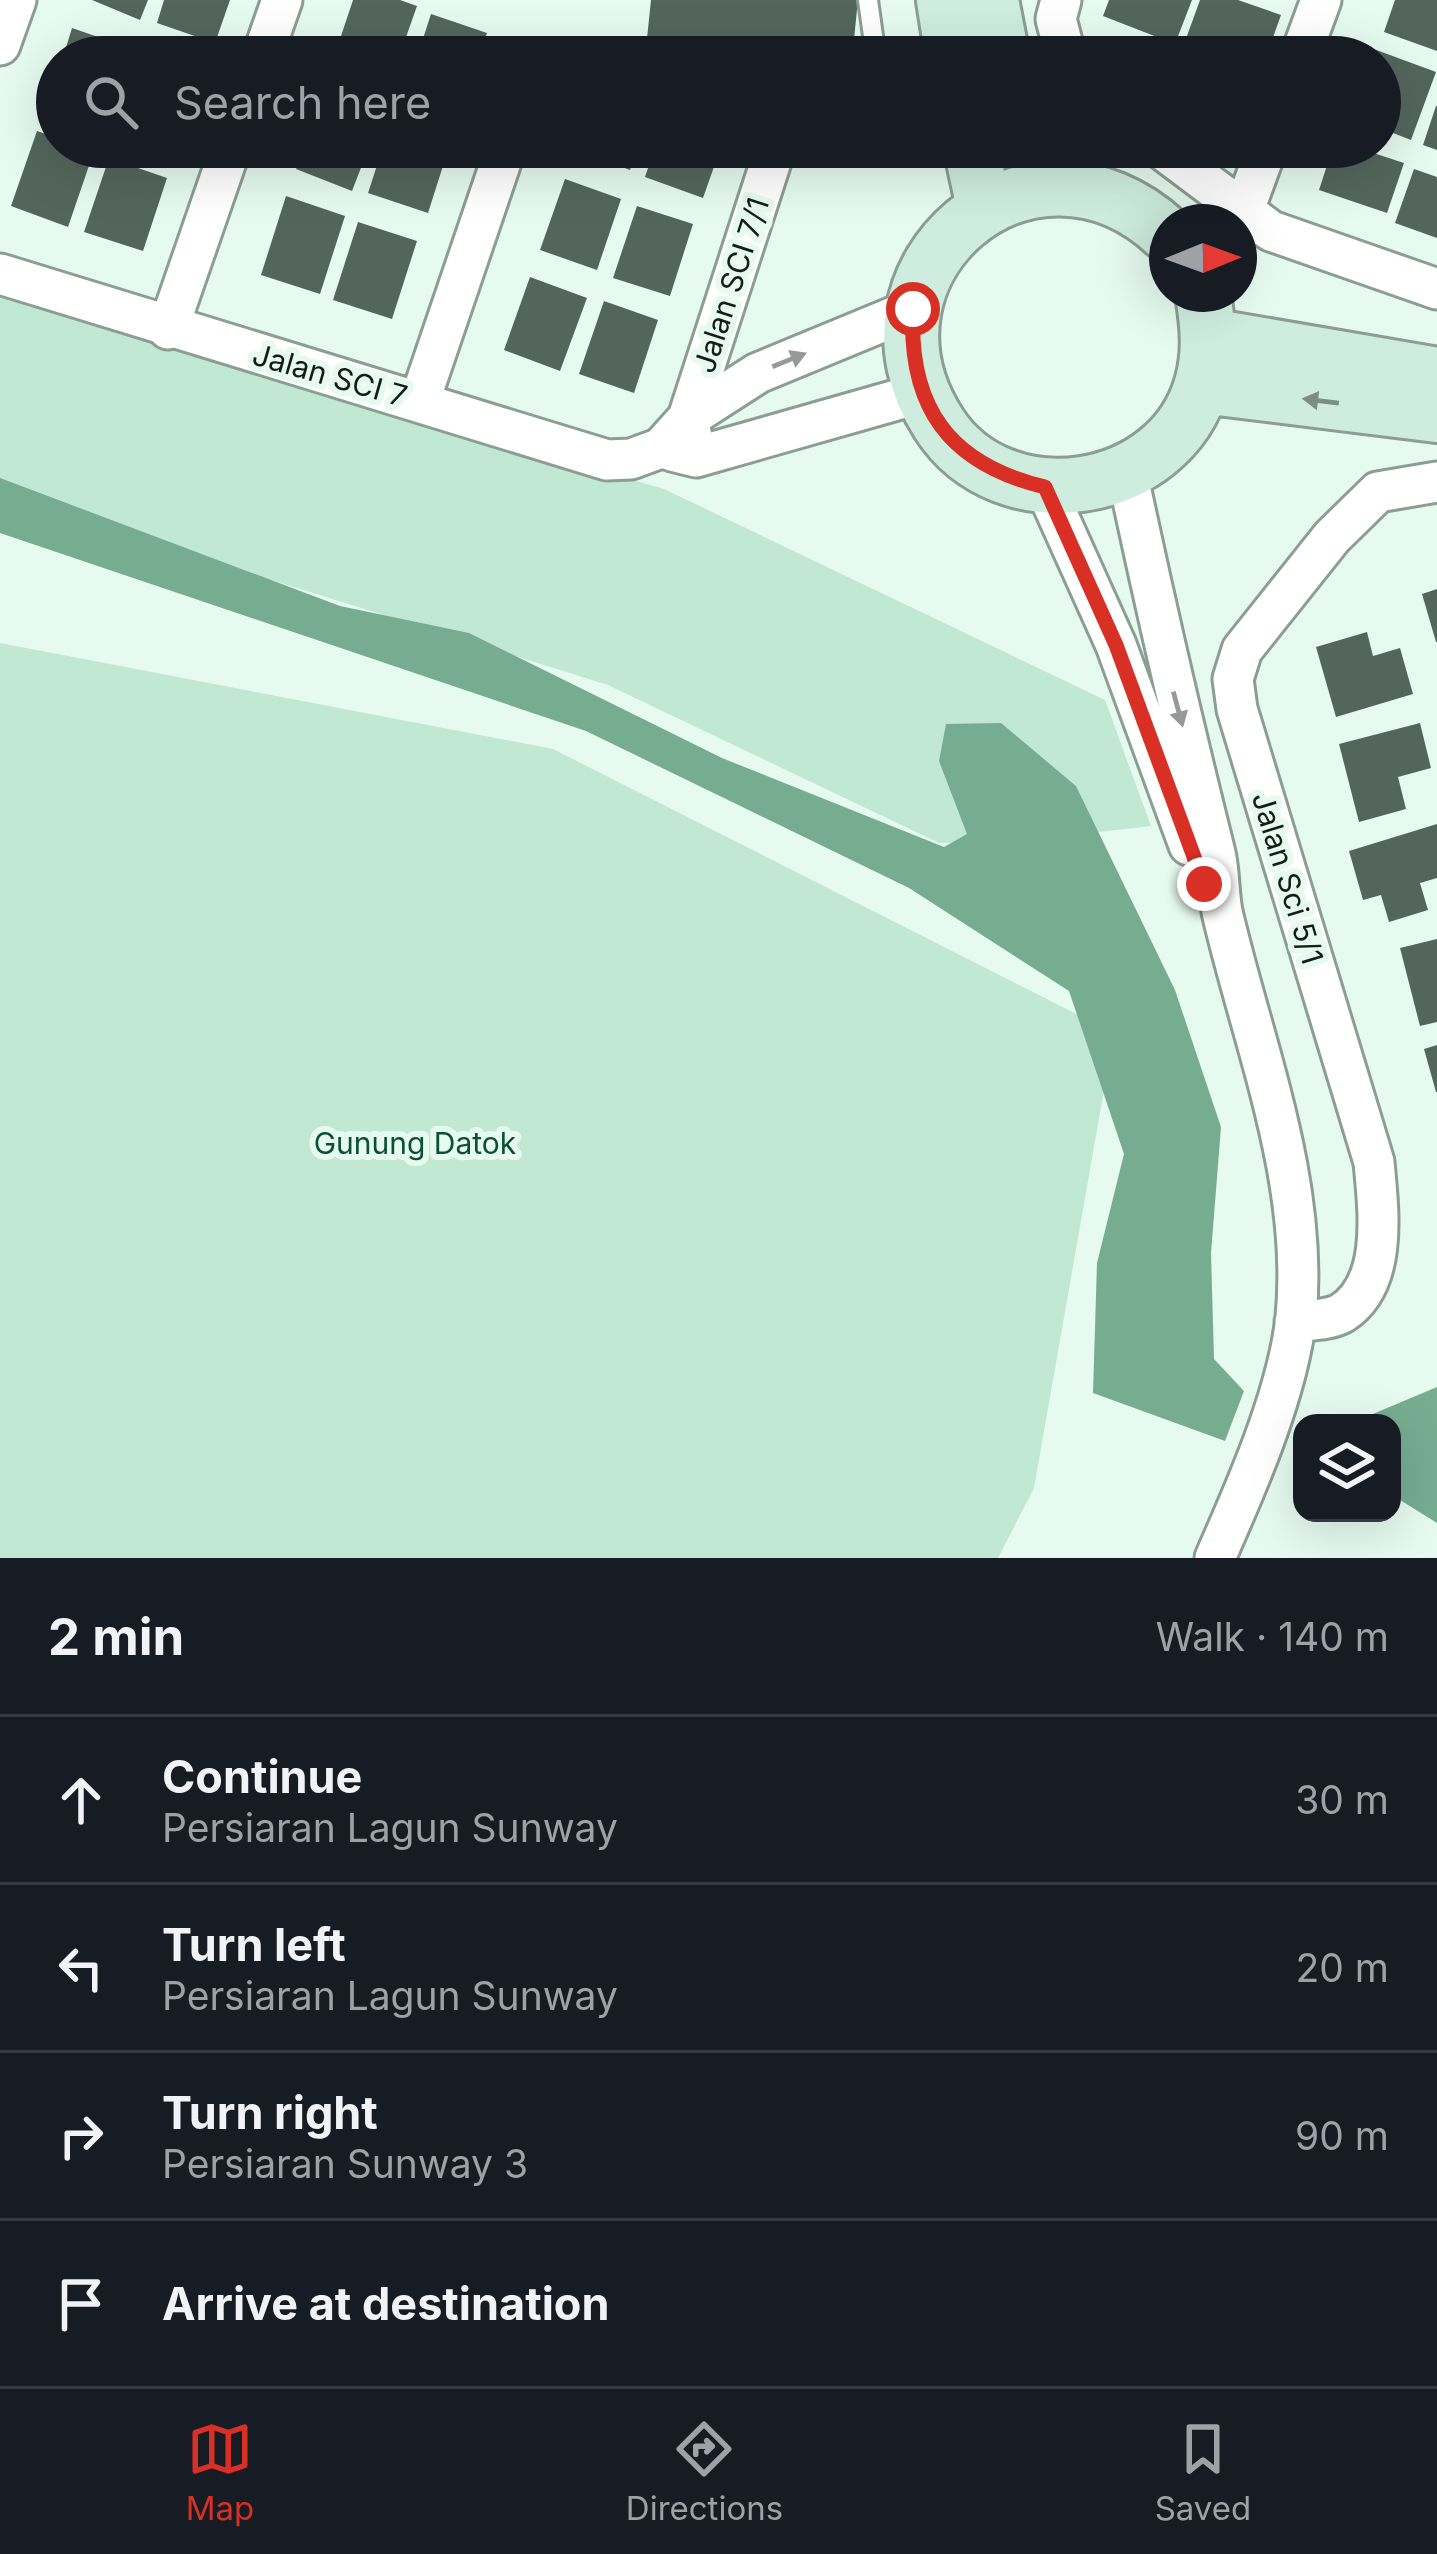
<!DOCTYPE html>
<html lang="en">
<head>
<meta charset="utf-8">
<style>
  body { margin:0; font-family:Inter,sans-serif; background:#242831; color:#f1f3f6 }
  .controls { position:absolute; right:36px; bottom:36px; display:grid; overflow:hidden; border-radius:24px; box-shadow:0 12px 48px #0002 }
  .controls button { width:108px; height:108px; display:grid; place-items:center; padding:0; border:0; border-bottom:3px solid #363941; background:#171b24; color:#f1f3f6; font:60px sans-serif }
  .compass { position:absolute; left:1149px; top:204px; width:108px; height:108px; border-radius:50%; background:#171b24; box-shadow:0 12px 48px #0002; rotate:89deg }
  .stop { position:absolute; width:36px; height:36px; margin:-27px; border:9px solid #d93025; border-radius:50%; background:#fff }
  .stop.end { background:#d93025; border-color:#fff; box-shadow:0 3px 12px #0008 }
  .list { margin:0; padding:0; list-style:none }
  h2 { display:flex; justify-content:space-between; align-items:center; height:156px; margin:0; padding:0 48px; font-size:51px }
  h2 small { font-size:39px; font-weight:400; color:#9ea1a6 }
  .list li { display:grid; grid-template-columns:78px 1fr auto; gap:36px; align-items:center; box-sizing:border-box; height:168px; padding:0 48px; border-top:3px solid #363941 }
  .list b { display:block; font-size:45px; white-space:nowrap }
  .list p { margin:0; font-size:39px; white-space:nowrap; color:#9ea1a6 }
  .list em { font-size:39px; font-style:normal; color:#9ea1a6 }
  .icon { flex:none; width:66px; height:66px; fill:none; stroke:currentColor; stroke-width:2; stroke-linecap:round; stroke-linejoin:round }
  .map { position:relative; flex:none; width:1437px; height:1558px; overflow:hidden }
  .search { position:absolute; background:#171b24; box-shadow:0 12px 48px #0002; left:36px; right:36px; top:36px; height:132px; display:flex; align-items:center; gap:30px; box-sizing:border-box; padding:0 42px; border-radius:66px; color:#9ea1a6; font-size:45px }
  .sheet { height:828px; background:#171b24 }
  nav { display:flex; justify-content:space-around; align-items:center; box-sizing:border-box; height:168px; border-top:3px solid #363941; background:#171b24; font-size:33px; color:#9ea1a6 }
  nav a { display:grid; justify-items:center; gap:6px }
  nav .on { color:#d93025 }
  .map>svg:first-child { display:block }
  .green { fill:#c0e8d3 }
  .water { fill:#76ad91 }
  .building { fill:#54665c }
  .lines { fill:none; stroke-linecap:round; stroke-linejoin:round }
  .lane-casing { stroke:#8b9e93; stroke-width:24 }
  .street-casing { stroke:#8b9e93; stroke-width:45 }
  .secondary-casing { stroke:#8b9e93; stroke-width:60 }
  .lane { stroke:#fff; stroke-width:18 }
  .street { stroke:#fff; stroke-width:39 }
  .secondary { stroke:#ceeddf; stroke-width:54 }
  .oneway { fill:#969997 }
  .oneway2 { fill:#7b8f85 }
  .route { stroke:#d93025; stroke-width:15 }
  .labels { text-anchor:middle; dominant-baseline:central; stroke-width:12; stroke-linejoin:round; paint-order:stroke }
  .street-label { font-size:30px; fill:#151c18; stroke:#e6faef }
  .park-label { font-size:30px; fill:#085036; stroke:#e6faef }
</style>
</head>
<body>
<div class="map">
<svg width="1437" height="1558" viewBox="0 0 1437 1558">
  <rect width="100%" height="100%" fill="#e6faef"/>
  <path class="green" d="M0,297L664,489L1105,700L1151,826L1020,841L939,843L608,685L160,545L0,484Z
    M0,643L553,749L1114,1033L1034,1488L998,1558H0Z"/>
  <path class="water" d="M0,478L340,606L469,633L722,758L944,847L967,834L939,761L946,724L1001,723L1076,786L1175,990L1221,1127L1211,1253L1214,1359L1244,1391L1225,1441L1093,1393L1097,1263L1124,1154L1069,991L909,888L586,731L0,533Z
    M1437,1387V1523L1392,1495V1423H1365L1368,1416Z"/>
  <path class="building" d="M92,0H148L140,20Z
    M164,0H230L215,43L157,23Z
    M353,0H400L417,6L399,57H334Z
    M651,0H858L853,49L782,40L780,57L646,48Z
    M1109,0H1192L1175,44L1103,16Z
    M1200,0H1238L1281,15L1266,57H1212L1183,47Z
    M1395,0H1437V51L1384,32Z
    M431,14L487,33L479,57H417Z
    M72,28L130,48L127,57H63Z
    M1371,48L1436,72L1411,140L1380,128V57H1368Z
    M1436,106H1437V150L1423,145Z
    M37,131L57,138V147L94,151L68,227L11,206Z
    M305,147H369L352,191L296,169Z
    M383,147H449L428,213L368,193Z
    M568,147H638L630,170Z
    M655,147H721L703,198L645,177Z
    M1333,147H1355L1404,163L1387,213L1319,190Z
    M109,158L167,178L143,251L84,232Z
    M1414,169L1437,177V238L1395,223Z
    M565,179L621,199L597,270L540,250Z
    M286,196L345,216L320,294L261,275Z
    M637,206L693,224L670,296L613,278Z
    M358,222L417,241L392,319L333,300Z
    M530,277L587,298L560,371L504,350Z
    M604,301L658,320L634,393L579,374Z
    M1437,589V642H1436L1422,594Z
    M1367,632L1373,656L1400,648L1413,694L1336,717L1316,647Z
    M1420,723L1431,768L1398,777L1406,809L1359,822L1339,744Z
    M1437,824V878L1420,883L1428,910L1389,922L1381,895L1363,900L1349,851Z
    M1437,939V1022L1420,1026L1400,948Z
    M1437,1045V1092H1436L1424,1049Z"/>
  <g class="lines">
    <defs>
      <path id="lane" d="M868,0L873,36"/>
      <path id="street" d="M1061,0L1056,19L1066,57
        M0,45L16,0
        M262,57L282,0
        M1300,57L1321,0
        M1159,147L1271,231L1437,289
        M1244,210L1267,147
        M0,274L607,460L631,459L661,448L688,418L758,373L913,309
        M168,329L231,147
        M420,400L506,147
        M672,451L696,457L921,393
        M696,457L688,418L774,152
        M1127,472C1154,600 1183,726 1215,853C1220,874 1218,896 1223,916C1254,1047 1309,1181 1296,1317C1288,1393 1246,1488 1215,1558
        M1045,487L1116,645L1189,845
        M1295,1322C1310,1320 1330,1320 1342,1313C1389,1283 1378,1208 1374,1162L1237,709L1233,679L1242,650L1332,537L1378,492L1437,482"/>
      <path id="secondary" d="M944,0L953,57
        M991,0L1002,57
        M971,147L984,207
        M1167,234C1031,107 839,270 939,424C1003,523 1170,498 1202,384C1211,353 1208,325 1203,294
        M1210,336L1437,375
        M1202,386L1437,415"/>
    </defs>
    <use href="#lane" class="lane-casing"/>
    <use href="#street" class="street-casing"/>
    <use href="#secondary" class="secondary-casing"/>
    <use href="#lane" class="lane"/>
    <use href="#street" class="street"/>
    <use href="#secondary" class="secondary"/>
  </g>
  <defs><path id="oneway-solid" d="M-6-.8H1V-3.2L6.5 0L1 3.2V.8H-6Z" transform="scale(3)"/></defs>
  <g class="oneway">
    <use href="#oneway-solid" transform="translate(789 360) rotate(-22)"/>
    <use href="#oneway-solid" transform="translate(1178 709) rotate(75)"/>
  </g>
  <use class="oneway2" href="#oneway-solid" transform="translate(1321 401) rotate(-173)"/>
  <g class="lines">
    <path class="route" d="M913,309C908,407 949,464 1045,487L1116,645L1204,884"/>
  </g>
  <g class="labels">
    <g class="street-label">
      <text transform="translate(731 285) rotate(-72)">Jalan SCI 7/1</text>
      <text transform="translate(330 375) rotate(16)">Jalan SCI 7</text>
      <text transform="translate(1288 878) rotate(73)">Jalan Sci 5/1</text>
    </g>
    <g class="park-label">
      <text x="415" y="1143">Gunung Datok</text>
    </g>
  </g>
</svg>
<div class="controls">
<button><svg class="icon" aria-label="layers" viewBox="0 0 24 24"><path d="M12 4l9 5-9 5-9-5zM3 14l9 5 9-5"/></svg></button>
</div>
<svg class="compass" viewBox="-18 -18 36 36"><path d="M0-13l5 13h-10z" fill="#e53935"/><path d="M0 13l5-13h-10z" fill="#9ea1a6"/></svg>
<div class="stop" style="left:913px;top:309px"></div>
<div class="stop end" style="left:1204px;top:884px"></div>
<div class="search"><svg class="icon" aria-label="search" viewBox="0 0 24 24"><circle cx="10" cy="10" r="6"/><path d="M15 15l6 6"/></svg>Search here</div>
</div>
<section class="sheet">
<h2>2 min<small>Walk · 140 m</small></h2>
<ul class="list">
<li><svg class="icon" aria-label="ahead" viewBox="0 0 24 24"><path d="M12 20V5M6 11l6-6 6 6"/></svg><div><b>Continue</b><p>Persiaran Lagun Sunway</p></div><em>30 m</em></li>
<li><svg class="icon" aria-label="left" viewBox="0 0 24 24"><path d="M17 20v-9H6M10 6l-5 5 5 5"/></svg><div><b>Turn left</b><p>Persiaran Lagun Sunway</p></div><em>20 m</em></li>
<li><svg class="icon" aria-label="right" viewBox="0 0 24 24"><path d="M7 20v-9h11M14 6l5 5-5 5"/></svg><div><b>Turn right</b><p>Persiaran Sunway 3</p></div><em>90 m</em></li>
<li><svg class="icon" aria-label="arrive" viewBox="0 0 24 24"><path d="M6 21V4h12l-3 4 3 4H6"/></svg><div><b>Arrive at destination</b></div></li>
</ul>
</section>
<nav>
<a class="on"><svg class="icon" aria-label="map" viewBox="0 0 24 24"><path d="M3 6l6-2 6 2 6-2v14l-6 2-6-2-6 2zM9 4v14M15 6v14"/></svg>Map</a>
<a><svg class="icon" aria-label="directions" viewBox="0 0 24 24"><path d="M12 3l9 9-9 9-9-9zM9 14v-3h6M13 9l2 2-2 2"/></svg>Directions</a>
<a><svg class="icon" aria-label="saved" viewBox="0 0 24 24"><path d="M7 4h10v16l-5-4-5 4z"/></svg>Saved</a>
</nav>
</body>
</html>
